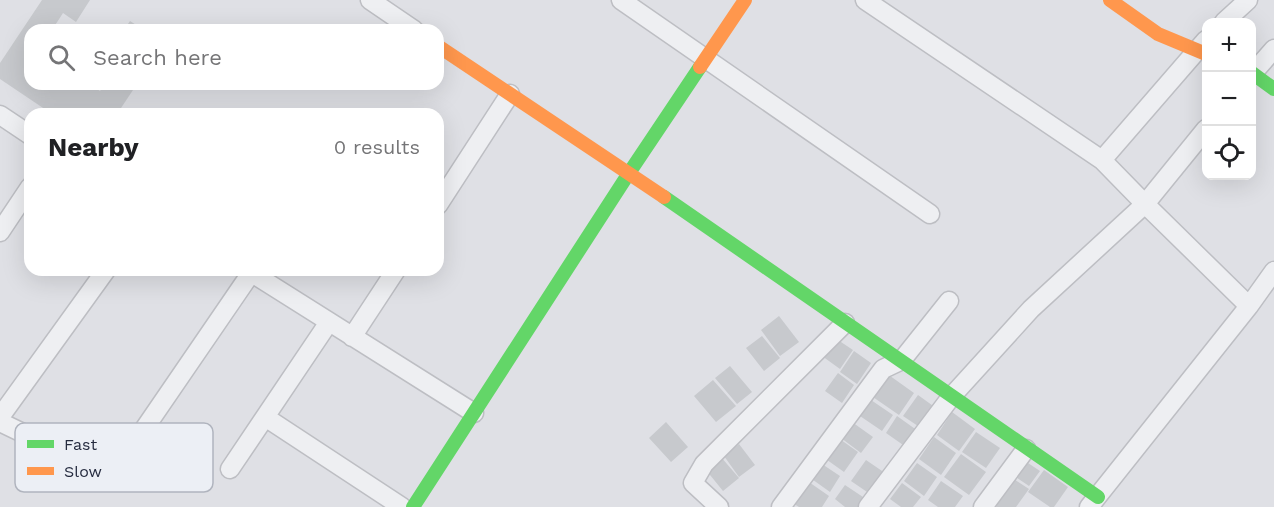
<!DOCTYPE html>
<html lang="en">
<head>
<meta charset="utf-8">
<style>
  body { margin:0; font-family:"Work Sans",sans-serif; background:#f2f2f2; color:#202124 }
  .controls { position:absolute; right:18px; top:18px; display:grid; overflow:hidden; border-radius:12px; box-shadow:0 6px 24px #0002 }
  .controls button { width:54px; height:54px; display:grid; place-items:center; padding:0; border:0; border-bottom:2px solid #e0e0e0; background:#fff; color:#202124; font:30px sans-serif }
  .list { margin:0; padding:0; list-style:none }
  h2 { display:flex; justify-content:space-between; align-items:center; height:78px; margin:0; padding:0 24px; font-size:26px }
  h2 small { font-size:20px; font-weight:400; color:#757577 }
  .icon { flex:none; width:33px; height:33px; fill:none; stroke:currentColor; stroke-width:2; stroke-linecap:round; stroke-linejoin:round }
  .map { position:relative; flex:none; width:1274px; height:507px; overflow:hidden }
  .search { position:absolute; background:#fff; box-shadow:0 6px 24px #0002; left:24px; top:24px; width:420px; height:66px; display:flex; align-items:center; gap:15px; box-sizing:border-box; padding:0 21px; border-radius:18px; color:#757577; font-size:22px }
  .panel { position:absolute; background:#fff; box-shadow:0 6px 24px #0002; left:24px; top:108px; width:420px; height:168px; border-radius:18px }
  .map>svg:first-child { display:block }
  .building { fill:#c7c9cd }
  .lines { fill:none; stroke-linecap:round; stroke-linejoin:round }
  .street-casing { stroke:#bdbec3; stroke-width:21 }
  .street { stroke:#eeeff2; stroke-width:18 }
  .fast { stroke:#63d668; stroke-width:14 }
  .slow { stroke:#ff974d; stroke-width:14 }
  .key { fill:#eceff5; stroke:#b0b4be; stroke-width:1.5 }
  .key-label { font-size:16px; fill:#252b3f }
</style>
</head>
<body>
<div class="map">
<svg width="1274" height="507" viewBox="0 0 1274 507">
  <rect width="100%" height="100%" fill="#dfe0e5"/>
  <path class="building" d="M42,0H90L76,22L63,13L52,30H30V84H90L100,91L105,84H137L117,114H52L0,79V63Z
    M130,21L144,30H124Z
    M779,316L799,342L780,356L761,330Z
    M762,336L780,358L764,371L746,348Z
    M835,338L853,350L840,369L822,356Z
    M854,351L871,363L857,384L840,372Z
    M730,366L752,392L737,404L715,378Z
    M838,373L854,385L842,403L825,391Z
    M886,373L914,393L899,415L870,395Z
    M713,380L736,406L716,422L694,396Z
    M918,395L936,408L921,428L903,416Z
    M871,400L893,415L882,431L860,416Z
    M952,412L975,429L959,451L937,435Z
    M897,416L918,431L906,447L886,433Z
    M666,422L688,447L671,462L649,438Z
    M852,422L873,437L861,453L841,438Z
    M976,432L1000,448L986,468L962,452Z
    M837,437L858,452L844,472L823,457Z
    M934,437L956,453L941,475L919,459Z
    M739,444L755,465L739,477L724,456Z
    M961,454L986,472L969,495L944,477Z
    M721,457L739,478L723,491L706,470Z
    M1022,459L1040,471L1029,486L1011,474Z
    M866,460L885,473L870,494L851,481Z
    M819,462L840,476L830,492L809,477Z
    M917,463L937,477L924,496L904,481Z
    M1044,470L1068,487L1054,507H1050L1028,492Z
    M1009,476L1029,489L1016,507H997L990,503Z
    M806,480L829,496L822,507H799L791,502Z
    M941,481L963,496L955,507H938L928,500Z
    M902,483L921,497L913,507H901L890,499Z
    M845,485L866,499L861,507H845L835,499Z"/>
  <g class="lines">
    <defs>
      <path id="street" d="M370,0L414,30
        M621,0L930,214
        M865,0L1102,160L1206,40
        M1224,22L1248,0
        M1252,74L1274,49
        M0,115L30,135
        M1102,160L1145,204L1206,129
        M438,205L510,94
        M0,232L30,187
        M247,270L474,413
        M352,337L396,270
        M0,417L106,270
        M265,417L402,507
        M0,422L112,476L251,273
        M230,469L329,322
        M719,507L693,483L704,464L845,323
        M781,507L883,369L902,360L949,301
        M868,507L951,397L1031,309L1145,204L1249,306
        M983,507L1026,449
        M1089,507L1249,306L1274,271"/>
    </defs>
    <use href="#street" class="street-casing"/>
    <use href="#street" class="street"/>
    <path class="fast" d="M1252,73L1274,89
      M664,197L1098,497
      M413,507L629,173L700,67"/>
    <path class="slow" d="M1110,0L1158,34L1206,54
      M438,46L664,197
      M700,67L745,0"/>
  </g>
  <rect x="15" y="423" width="198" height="69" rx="9" class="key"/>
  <rect x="27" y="440" width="27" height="8" fill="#63d668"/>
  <rect x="27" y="467" width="27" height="8" fill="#ff974d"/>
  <g class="key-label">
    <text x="64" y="450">Fast</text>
    <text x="64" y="477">Slow</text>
  </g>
</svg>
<div class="controls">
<button>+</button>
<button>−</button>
<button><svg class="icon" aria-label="locate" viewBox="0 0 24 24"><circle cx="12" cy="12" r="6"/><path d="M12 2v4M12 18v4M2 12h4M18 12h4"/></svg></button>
</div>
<div class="search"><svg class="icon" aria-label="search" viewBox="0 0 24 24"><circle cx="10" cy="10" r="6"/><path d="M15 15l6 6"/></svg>Search here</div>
<section class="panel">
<h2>Nearby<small>0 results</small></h2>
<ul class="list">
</ul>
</section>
</div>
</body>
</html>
